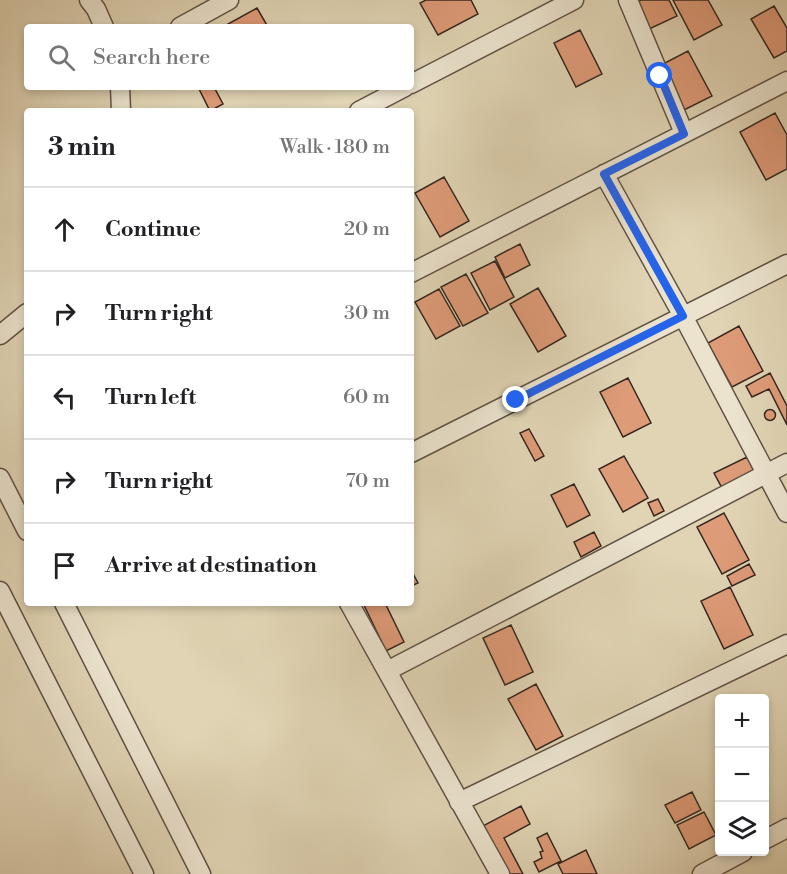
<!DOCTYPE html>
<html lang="en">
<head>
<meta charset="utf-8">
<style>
  body { margin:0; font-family:"Libre Bodoni",serif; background:#f2f2f2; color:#202124 }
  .controls { position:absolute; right:18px; bottom:18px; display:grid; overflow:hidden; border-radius:6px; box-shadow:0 3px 9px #0003 }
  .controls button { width:54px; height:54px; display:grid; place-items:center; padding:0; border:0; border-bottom:2px solid #e0e0e0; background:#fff; color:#202124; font:30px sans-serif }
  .stop { position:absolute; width:18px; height:18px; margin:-14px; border:4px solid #2563eb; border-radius:50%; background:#fff }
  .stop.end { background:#2563eb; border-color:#fff; box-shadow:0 2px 6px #0008 }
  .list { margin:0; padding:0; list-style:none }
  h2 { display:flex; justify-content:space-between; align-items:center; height:78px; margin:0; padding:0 24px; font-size:26px }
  h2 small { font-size:20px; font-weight:400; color:#757577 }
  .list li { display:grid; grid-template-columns:39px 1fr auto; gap:18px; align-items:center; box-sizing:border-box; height:84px; padding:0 24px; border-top:2px solid #e0e0e0 }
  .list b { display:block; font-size:22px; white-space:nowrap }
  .list em { font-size:20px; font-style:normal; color:#757577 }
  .icon { flex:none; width:33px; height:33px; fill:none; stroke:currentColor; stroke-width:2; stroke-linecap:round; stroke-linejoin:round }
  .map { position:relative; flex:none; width:787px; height:874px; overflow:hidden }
  .search { position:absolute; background:#fff; box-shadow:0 3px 9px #0003; left:24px; top:24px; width:390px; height:66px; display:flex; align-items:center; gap:15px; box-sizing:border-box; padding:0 21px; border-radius:6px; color:#757577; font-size:22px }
  .panel { position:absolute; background:#fff; box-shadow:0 3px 9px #0003; left:24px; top:108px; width:390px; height:498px; border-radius:6px }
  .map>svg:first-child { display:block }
  .building { fill:#de9b78; stroke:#352720; stroke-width:1.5 }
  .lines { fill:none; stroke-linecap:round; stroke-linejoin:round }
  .minor-casing { stroke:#605245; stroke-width:21 }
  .minor { stroke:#ebe3ce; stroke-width:18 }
  .route { stroke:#2563eb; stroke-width:8 }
</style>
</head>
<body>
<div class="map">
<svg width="787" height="874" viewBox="0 0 787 874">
  <rect width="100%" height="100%" fill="#e0d4b4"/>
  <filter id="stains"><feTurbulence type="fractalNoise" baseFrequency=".00333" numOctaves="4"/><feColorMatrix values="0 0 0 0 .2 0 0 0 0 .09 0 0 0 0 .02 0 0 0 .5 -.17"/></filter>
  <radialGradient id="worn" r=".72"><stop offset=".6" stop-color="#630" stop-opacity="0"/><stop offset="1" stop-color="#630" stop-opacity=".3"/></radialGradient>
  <path class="building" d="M426,0H471L478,14L438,35L420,3Z
    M641,0H669L677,16L647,30L635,3Z
    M673,0H708L722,25L694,40Z
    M774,6L787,28V51L774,58L751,19Z
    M257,8L268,27H230L228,24Z
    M580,30L602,74L576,87L554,43Z
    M688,51L712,96L684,110L661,65Z
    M198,87H214L223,104L210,111Z
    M775,113L787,135V169L766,180L740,132Z
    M444,177L469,221L440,237L415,193Z
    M520,244L530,265L505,278L495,257Z
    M495,261L514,297L490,310L471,273Z
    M466,274L488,313L463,326L441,287Z
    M538,288L566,336L538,352L510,304Z
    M439,289L460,326L436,339L415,302Z
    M739,326L763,371L732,387L708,343Z
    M770,373L787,406V425L769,389L752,397L746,386Z
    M628,378L651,423L623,437L600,392Z
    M764.5 415a5.5 5.5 0 1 1 11 0a5.5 5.5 0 1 1-11 0Z
    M529,429L544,456L535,461L520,433Z
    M624,456L648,498L623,512L599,469Z
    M747,457L755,472L722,488L714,473Z
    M574,484L590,515L567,527L551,495Z
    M658,499L664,511L654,516L648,503Z
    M724,513L749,560L722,574L697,527Z
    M594,532L601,546L581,557L574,542Z
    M749,564L755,575L732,586L727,576Z
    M411,570L418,583L411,586Z
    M730,587L753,635L724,649L701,601Z
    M363,603H385L404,642L386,651Z
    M511,625L533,672L505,685L483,638Z
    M536,684L563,736L536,750L508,699Z
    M692,792L701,810L675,823L665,805Z
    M521,806L530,824L504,838L523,874H504L479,828Z
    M704,812L716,835L689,849L677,825Z
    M547,833L561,861L539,872L534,862L542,858L540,852L543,851L537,838Z
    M586,850L597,874H563L558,864Z"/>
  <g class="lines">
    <defs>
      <path id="minor" d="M89,0L96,9L104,27
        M628,0L684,133
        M180,27L229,0
        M411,84L574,0
        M120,87L121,111
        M359,111L405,87
        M604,174L683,316L787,513
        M411,273L787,81
        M0,335L27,313
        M411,453L787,264
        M0,478L27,531
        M0,591L144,874
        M64,603L201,874
        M349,603L500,874
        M387,671L787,463
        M459,802L787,644
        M764,840L787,828
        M702,874L743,852"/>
    </defs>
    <use href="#minor" class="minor-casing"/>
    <use href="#minor" class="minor"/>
  </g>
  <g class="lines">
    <path class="route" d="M516,400L683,316L604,174L684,134L660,76"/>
  </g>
  <rect width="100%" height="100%" filter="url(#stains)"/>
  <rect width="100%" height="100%" fill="url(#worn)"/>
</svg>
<div class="controls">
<button>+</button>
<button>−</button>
<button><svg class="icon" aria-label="layers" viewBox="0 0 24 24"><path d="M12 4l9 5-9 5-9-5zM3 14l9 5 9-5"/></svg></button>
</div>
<div class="stop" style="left:660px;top:76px"></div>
<div class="stop end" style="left:516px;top:400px"></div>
<div class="search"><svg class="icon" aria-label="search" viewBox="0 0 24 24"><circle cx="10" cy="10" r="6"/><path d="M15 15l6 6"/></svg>Search here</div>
<section class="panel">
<h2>3 min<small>Walk · 180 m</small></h2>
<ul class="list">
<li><svg class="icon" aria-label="ahead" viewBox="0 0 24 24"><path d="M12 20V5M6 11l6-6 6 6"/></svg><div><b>Continue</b></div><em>20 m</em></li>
<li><svg class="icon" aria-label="right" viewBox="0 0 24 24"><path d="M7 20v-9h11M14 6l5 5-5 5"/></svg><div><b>Turn right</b></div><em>30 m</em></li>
<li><svg class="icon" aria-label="left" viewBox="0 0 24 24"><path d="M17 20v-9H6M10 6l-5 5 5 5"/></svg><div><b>Turn left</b></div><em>60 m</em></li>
<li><svg class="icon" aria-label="right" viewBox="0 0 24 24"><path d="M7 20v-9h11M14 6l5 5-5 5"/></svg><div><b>Turn right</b></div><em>70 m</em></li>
<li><svg class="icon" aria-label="arrive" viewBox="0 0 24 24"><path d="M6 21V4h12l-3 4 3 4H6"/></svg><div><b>Arrive at destination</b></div></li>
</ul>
</section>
</div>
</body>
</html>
